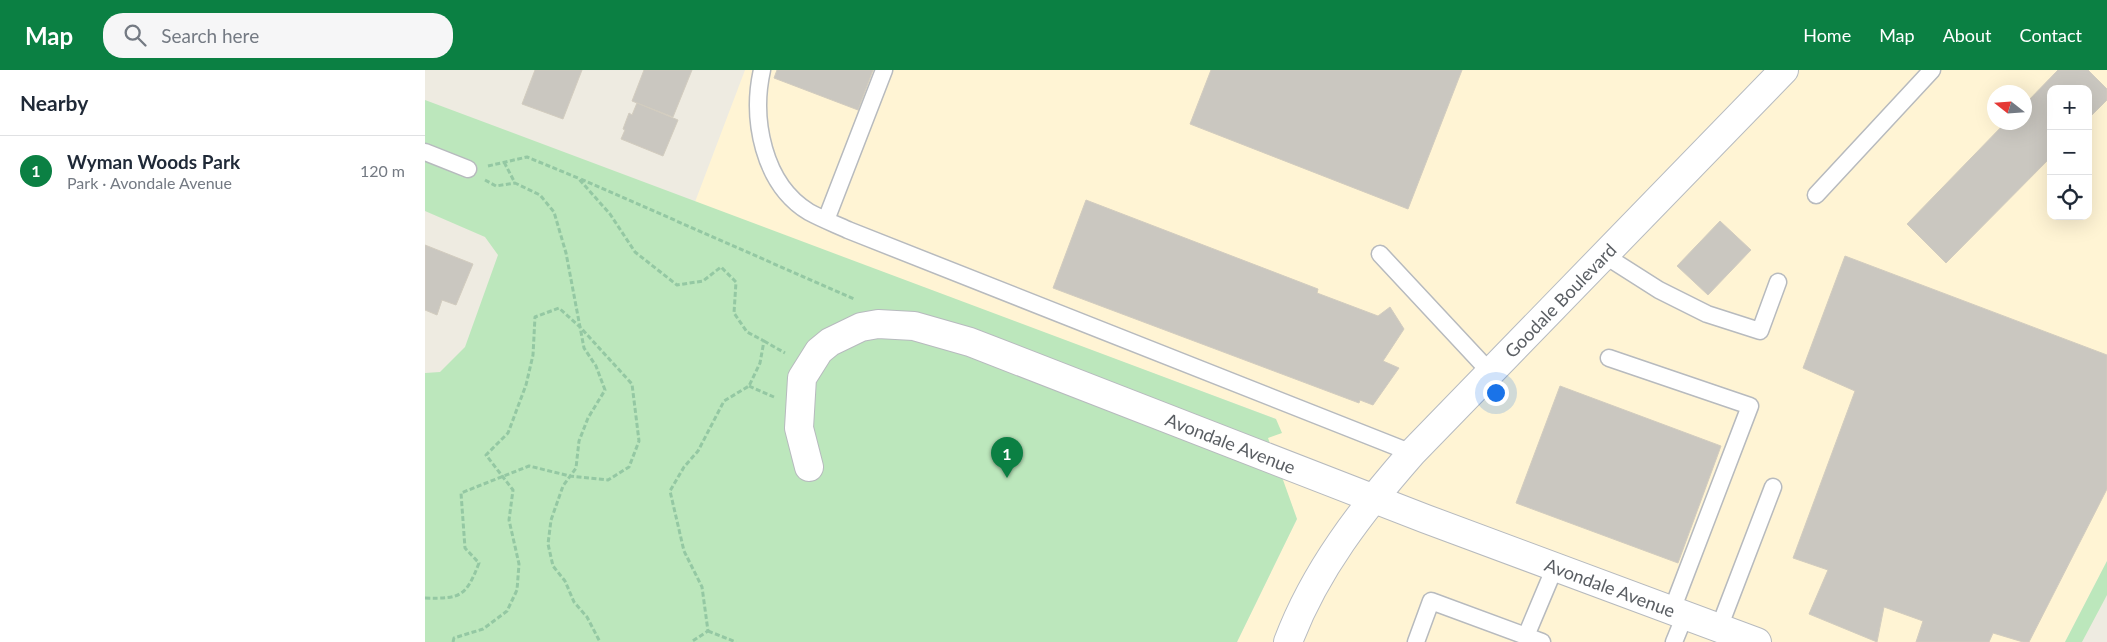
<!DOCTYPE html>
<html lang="en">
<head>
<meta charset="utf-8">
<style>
  body { margin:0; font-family:Lato,sans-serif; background:#f6f6f7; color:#1f2937 }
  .controls { position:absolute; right:15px; top:15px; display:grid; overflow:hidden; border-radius:10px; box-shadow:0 5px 20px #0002 }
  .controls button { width:45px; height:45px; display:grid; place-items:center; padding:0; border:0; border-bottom:1px solid #e0e1e3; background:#fff; color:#1f2937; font:25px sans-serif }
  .compass { position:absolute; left:1562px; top:15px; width:45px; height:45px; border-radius:50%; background:#fff; box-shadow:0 5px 20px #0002; rotate:287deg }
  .you { position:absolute; left:1070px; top:322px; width:18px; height:18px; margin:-12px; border:4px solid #fff; border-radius:50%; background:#1a73e8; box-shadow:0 0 0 8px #1a73e833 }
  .badge { display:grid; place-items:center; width:32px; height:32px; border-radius:50%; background:#0b8043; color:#fff; font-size:16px; font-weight:700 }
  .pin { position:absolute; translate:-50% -41px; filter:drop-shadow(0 1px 2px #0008) }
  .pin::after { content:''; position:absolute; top:26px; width:18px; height:15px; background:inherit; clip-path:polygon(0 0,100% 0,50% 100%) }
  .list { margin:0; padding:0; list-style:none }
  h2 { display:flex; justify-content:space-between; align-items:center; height:65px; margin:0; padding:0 20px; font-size:21px }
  h2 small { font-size:16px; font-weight:400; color:#747a83 }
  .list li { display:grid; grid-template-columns:32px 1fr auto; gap:15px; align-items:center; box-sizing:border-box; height:70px; padding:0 20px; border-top:1px solid #e0e1e3 }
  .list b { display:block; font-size:19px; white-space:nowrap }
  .list p { margin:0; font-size:16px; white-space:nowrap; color:#747a83 }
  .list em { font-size:16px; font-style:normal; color:#747a83 }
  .icon { flex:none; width:28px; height:28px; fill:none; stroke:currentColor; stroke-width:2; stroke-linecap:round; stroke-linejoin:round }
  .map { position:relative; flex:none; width:1682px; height:572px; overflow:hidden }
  header { display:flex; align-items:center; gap:30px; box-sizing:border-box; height:70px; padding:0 25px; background:#0b8043; color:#fff }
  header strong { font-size:24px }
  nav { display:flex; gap:28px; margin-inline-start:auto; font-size:18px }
  .search { width:350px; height:45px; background:#f6f6f7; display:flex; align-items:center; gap:12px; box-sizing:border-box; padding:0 18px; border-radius:20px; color:#747a83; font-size:19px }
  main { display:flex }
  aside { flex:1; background:#fff }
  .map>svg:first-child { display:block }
  .commercial { fill:#fff4d4; fill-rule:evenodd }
  .green { fill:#bce7bc }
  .building { fill:#cac7c0; stroke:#d2ccbf }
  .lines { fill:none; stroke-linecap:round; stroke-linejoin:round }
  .service-casing { stroke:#b7babe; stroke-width:19 }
  .minor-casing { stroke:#b7babe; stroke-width:30 }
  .secondary-casing { stroke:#b7bbc1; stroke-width:30 }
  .path { stroke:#94c8a3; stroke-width:3; stroke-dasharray:5 2.5; stroke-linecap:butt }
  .service { stroke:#fff; stroke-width:16 }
  .minor { stroke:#fff; stroke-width:28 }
  .secondary { stroke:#fff; stroke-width:28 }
  .labels { text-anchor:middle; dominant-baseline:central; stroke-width:4.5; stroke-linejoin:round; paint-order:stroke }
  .street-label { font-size:18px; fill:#5a5e63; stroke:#fff }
</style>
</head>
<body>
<header>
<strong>Map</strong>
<div class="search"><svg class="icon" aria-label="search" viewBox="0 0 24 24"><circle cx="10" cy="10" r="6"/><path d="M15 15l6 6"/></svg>Search here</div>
<nav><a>Home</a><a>Map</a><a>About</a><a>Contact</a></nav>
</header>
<main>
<aside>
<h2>Nearby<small></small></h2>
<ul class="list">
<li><span class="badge">1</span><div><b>Wyman Woods Park</b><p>Park · Avondale Avenue</p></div><em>120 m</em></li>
</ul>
</aside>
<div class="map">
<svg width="1682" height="572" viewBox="0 0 1682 572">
  <rect width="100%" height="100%" fill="#eeebe1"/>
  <path class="commercial" d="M320,0H1682V491L1640,572H812L872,449L842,368L851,349L270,132ZM1626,19H1663V146H1626ZM1570,22H1600V52H1570Z"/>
  <path class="green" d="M0,30L851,349L857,363L843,368L872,449L812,572H0V303L15,302L40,277L73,185L60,167L0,141Z
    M1682,491V525L1657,572H1640Z"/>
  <path class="building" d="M110,0H157L138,49L97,34Z
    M219,0H267L248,47L207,31Z
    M352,0H448L433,40L349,8Z
    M786,0H1037L983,139L765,54Z
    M1633,0H1663L1682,19V30L1663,49V19H1626V87L1521,193L1482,154L1581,52H1600V34Z
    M212,33L253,50L238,86L196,69L200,60L198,59L204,43L207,45Z
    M661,130L893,219L892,223L953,246L965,237L979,259L958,291L974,298L948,335L935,330L934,333L628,218Z
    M1295,151L1326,180L1283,225L1252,196Z
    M0,175L48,194L31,235L17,230L12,245L0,240Z
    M1420,186L1682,285V419L1604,572H1598L1568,563L1564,572H1491L1498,551L1459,537L1452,572L1384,544L1403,500L1368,488L1430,321L1378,298Z
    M1135,316L1296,376L1253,493L1091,433Z"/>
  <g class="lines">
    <defs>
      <path id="service" d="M337,0C326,49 338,114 384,142C397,149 410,154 423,160L987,383
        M0,82L43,99
        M1391,125L1507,0
        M401,150L459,0
        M955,184L1065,302
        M1179,185L1234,220L1282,244L1335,261L1353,212
        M1184,288L1325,336L1247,540
        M1294,558L1348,417
        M1101,566L1130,497
        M991,572L1006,531L1117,572
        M1249,572L1260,545"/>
      <g id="minor">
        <path id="s1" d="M384,397L374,358L377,308L394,281L405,272L436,257L453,254L489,256L545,272L1001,449L1332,572"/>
      </g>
      <g id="secondary">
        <path id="s2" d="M863,572C890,500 937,440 987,383L1359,0"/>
      </g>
    </defs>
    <use href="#service" class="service-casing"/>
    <use href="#minor" class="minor-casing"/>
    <use href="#secondary" class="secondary-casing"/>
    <path class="path" d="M63,96L102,87L153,108L185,144L210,182L252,215L278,211L296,197L311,212L309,243L322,262L339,271L335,293L324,316L299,331L273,381L259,397L245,421L259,481L277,517L283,561L266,572
      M156,109L429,229
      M60,110L71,116L90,113
      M339,271L360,283
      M324,316L349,327
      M0,528C35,529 41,527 54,493L40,478L36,423L104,396L145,406L183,410L204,397L214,371L207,314L155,257L141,183L129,142L115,125L90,113L79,92
      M283,561L311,572
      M28,572L29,568L58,559L82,541L92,520L94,494L84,450L88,420L61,385L83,363L101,315L108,285L110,247L134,238L155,257L159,278L171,296L180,320L163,348L154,371L151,398L138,416L126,450L123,474L128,496L140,511L149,532L162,547L175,572"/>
    <use href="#service" class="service"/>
    <use href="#minor" class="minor"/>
    <use href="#secondary" class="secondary"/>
  </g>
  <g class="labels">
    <g class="street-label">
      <text stroke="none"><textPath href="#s2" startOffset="440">Goodale Boulevard</textPath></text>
      <text stroke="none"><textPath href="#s1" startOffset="562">Avondale Avenue</textPath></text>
      <text stroke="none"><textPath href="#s1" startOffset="968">Avondale Avenue</textPath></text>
    </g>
  </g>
</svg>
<div class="controls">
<button>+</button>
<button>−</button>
<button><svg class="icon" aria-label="locate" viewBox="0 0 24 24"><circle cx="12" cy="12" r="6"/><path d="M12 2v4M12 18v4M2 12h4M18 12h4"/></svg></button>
</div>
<svg class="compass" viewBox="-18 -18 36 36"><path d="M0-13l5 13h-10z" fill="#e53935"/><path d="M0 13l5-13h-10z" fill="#747a83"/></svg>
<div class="you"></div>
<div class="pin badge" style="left:582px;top:408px">1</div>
</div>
</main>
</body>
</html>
